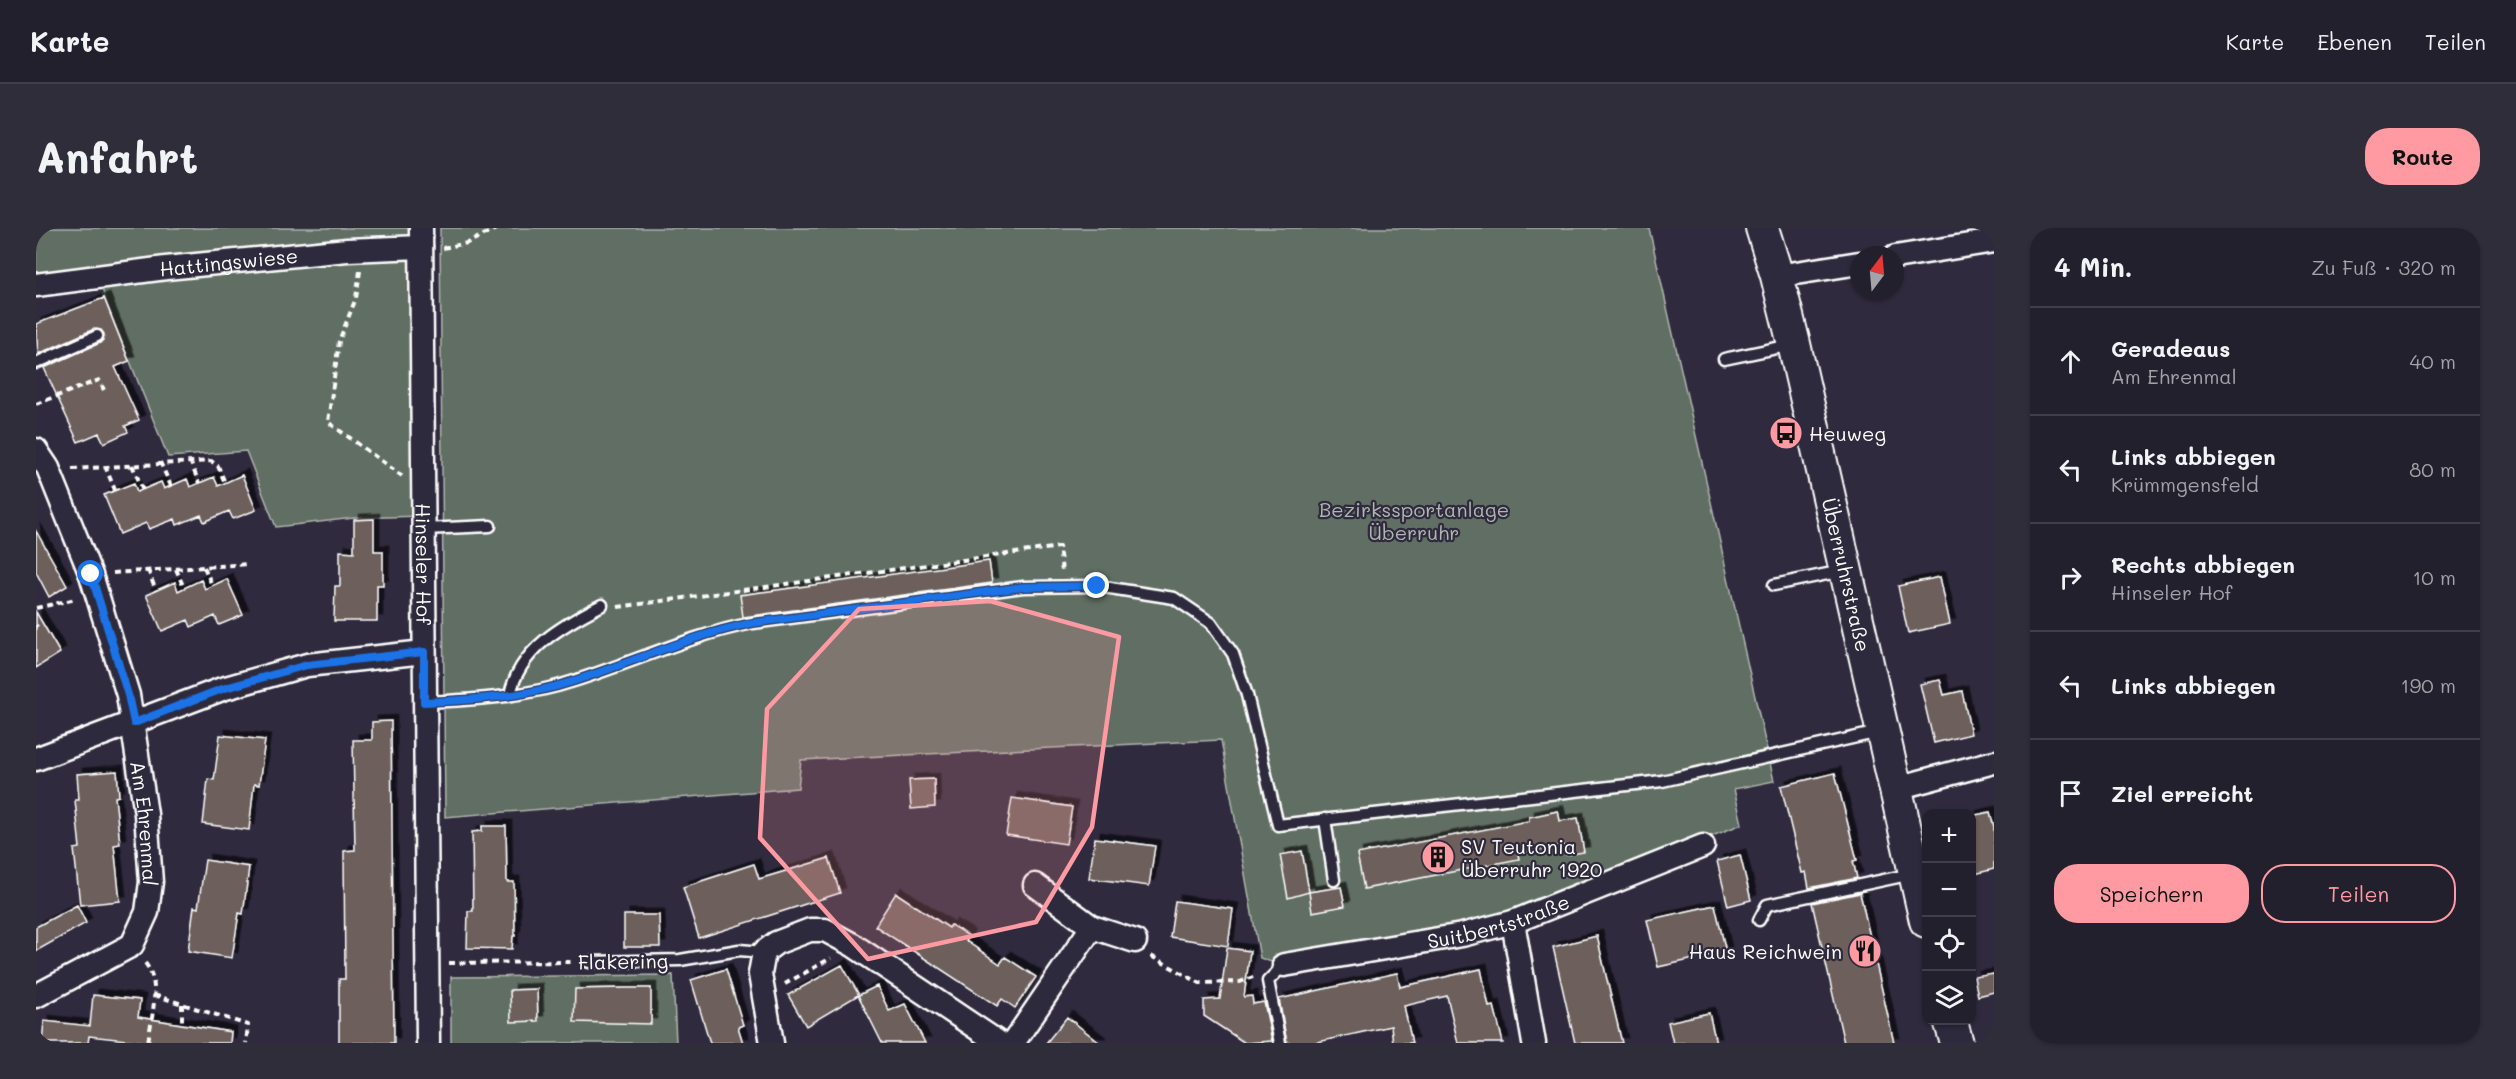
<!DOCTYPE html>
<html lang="de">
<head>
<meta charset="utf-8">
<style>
  body { margin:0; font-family:Mali,sans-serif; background:#2f2d3a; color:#f1f3f6 }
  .controls { position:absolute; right:18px; bottom:18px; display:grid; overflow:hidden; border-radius:12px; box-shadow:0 2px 4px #0004 }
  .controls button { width:54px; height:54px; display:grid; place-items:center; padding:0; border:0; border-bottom:2px solid #403e4a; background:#23202e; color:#f1f3f6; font:30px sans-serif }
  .compass { position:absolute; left:1814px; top:18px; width:54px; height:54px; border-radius:50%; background:#23202e; box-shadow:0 2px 4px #0004; rotate:16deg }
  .stop { position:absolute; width:18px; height:18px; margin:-14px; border:4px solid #1a73e8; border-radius:50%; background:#fff }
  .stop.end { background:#1a73e8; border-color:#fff; box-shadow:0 2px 6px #0008 }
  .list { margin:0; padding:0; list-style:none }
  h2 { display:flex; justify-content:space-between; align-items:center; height:78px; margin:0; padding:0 24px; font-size:26px }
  h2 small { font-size:20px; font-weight:400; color:#a3a3aa }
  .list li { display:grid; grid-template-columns:39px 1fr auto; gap:18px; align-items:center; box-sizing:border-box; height:108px; padding:0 24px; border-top:2px solid #403e4a }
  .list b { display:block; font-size:22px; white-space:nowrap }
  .list p { margin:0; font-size:20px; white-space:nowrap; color:#a3a3aa }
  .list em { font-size:20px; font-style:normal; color:#a3a3aa }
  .actions { display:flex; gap:12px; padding:18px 24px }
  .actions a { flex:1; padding:14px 0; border:2px solid #ff9aa2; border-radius:24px; text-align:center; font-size:21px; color:#ff9aa2 }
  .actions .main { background:#ff9aa2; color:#111 }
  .icon { flex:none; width:33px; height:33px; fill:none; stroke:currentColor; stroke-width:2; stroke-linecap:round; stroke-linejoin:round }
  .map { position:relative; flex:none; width:1958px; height:815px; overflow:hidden; border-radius:24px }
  header { display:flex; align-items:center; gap:36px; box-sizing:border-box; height:84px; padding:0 30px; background:#23202e; border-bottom:2px solid #403e4a }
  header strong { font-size:28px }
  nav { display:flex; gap:33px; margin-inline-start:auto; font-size:21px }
  .intro { display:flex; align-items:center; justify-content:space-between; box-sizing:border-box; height:144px; padding:0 36px }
  h1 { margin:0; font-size:42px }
  .button { padding:15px 27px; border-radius:24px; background:#ff9aa2; color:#111; font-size:21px; font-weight:700 }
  main { display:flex; gap:36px; padding:0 36px }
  aside { flex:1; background:#23202e; border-radius:24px; box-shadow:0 2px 4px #0004 }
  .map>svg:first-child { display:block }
  .green { fill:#616e63; stroke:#b0b6b1; stroke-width:1.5 }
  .building { fill:#6d615c; stroke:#fff; stroke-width:1.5; filter:url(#shadow) }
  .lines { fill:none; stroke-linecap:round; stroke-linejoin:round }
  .service-casing { stroke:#fff; stroke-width:15 }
  .minor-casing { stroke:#fff; stroke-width:27 }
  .secondary-casing { stroke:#fff; stroke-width:36 }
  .path { stroke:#fff; stroke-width:4; stroke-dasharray:6 4.5; stroke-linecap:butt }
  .service { stroke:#2f2a3d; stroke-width:10 }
  .minor { stroke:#2f2a3d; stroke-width:22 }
  .secondary { stroke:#2f2a3d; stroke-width:32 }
  .route { stroke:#1a73e8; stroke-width:8 }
  .marked { fill:#ff9aa2; fill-opacity:0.2; stroke:#ff9aa2; stroke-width:4.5; stroke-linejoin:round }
  .labels { text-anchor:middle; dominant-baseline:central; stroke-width:4.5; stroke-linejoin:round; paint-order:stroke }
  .street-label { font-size:20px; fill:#fff; stroke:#2f2a3d }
  .poi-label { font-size:20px; fill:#fff; stroke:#2f2a3d; text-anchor:start }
  .park-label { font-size:20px; fill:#b0b6b1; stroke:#2f2a3d }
</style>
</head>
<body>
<header>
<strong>Karte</strong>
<nav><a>Karte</a><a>Ebenen</a><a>Teilen</a></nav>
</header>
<div class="intro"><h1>Anfahrt</h1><a class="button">Route</a></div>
<main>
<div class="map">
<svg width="1958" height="815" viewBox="0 0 1958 815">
  <defs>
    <filter id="shadow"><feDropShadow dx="5.5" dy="-5.5" stdDeviation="0" flood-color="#0009"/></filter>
  </defs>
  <rect width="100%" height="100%" fill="#2f2a3d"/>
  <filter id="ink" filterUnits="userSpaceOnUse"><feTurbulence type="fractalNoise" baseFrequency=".0167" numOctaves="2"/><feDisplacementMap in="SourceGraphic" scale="12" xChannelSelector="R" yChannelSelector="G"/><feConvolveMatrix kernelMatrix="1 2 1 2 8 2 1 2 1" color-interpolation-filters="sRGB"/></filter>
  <g filter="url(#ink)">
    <path class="green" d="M0,0H377L378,17L0,55Z
      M404,0H1613L1738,553L1698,561L1706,596L1477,688L1241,736L1224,730L1185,512L765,532L762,560L409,589Z
      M378,22L385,288L318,290L240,299L210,223L132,229L68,68L64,50Z
      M637,747L640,815H415V749Z"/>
    <path class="building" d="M68,70L93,133L79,139L103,192L89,198L92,204L68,215L63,205L42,214L8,140L64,115L67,112L68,106L65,102L58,101L2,126L0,96Z
      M206,247L220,282L197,291L193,283L168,294L165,287L141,297L139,291L113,301L110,295L84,306L68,267L98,255L101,264L125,254L128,261L151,251L154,259L178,249L182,258Z
      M338,291V323H347V357H341V393H298L299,358H304V323L318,324V292Z
      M0,303L31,358L13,369L0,344Z
      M953,333L956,355L707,389L704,367Z
      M1904,349L1914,396L1872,405L1862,358Z
      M191,351L207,387L183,397L179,388L155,399L152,392L126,403L110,367L139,354L142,363L165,352L169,361Z
      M0,384L24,425L0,440Z
      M1904,452L1908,467L1926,463L1935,506L1898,515L1884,456Z
      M355,493L358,815H303V751H309L308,623L319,622L317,512H336V494Z
      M184,507L229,512L223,557L218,556L213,602L167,596L172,551L178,552Z
      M81,543L83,568L79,569L84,616L78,617L84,673L44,677L38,621L44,620L39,572H43L41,546Z
      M1799,545L1821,632L1817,633L1821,650L1773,660L1770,644L1766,645L1745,558Z
      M898,551L899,579L875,581L873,552Z
      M976,570L1036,579L1030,616L970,607Z
      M1522,583L1524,593L1542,590L1548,624L1530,627L1528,617L1482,626L1483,631L1328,661L1321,626L1493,593V589Z
      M1954,584L1958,599V641L1935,647V588Z
      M446,598H470L471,654H478L479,708H477L476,721L431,720L432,683H437L436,604L446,603Z
      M1059,610L1119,618L1113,658L1053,650Z
      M1266,623L1273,664L1252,670L1244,627Z
      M1704,627L1715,672L1692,678L1681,633Z
      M793,630L804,665L663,710L647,659L718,636L723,651Z
      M169,632L213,639L207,686L203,685L196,730L152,723L158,679L162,680Z
      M1305,659L1309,678L1276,684L1273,664Z
      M860,665L913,700L915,697L933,708L930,713L964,736L969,729L1000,749L979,780L966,771L961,778L839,698Z
      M1824,665L1858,815H1808L1776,675Z
      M1139,673L1197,681L1192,718L1134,709Z
      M41,677L50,695L0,723V699Z
      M1679,677L1690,724L1622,739L1611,692Z
      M588,687H623L624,719H588Z
      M1561,708L1571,752L1586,815H1539L1517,719Z
      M1191,720L1214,723L1208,769L1216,768L1217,776L1228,774L1236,813L1209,815L1168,788V772L1184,771Z
      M806,737L823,767L841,758L853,783L869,776L889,815H846L822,767L770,798L752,767Z
      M690,741L707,797L702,799L707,815H674L655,752Z
      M1445,741L1453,779L1458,778L1467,815H1422L1411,768L1368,778L1376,815H1357L1355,798L1277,815H1251L1243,771L1361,745L1364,759Z
      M1958,746V764L1942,768L1938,749Z
      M588,760H615V796L538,794L539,761Z
      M501,761L502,793L475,794L474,762Z
      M57,767L104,772L102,789L195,804L194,815H119L53,808L52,815H6L8,793L54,798Z
      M1673,785L1680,815H1637L1632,794Z
      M1031,789L1064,815H1010Z"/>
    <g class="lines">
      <defs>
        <path id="service" d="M1688,131L1755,117
          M0,135L61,108
          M388,301L454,298
          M1738,357L1806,343
          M474,467C483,421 527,397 566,377
          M388,474C438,472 490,469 538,453C598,434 655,407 717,395L987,359L1061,358L1138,370L1175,395L1197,426L1211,467L1242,597L1626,553L1843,504
          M1289,591L1298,652
          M1723,692L1731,677L1876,646
          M553,734L644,732L703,722L728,724
          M1244,815L1232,753L1248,737"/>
        <g id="minor">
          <path id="s1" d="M385,0L392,815"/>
          <path d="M1859,29L1958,13"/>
          <path d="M1741,48L1823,35"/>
          <path id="s2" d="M0,57L130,40L311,22L385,19"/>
          <path id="s3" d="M0,222L12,240L55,347L92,467L110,586L115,654L111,684L96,717L0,768"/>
          <path d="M0,531L186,461L271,437L388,424"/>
          <path d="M1861,560L1958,534"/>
          <path d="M1477,694L1498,815"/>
          <path d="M1056,699L1099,713"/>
          <path id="s4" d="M1248,737L1426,707L1477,694L1667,618"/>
          <path d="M736,815L724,746L728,724L740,715L774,702H789L817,717L963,815"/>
          <path d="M977,815L1056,699L999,657"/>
        </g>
        <g id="secondary">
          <path id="s5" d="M1726,0L1741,48L1758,116L1890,693"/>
          <path d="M1914,792L1921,815"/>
        </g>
      </defs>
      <use href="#service" class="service-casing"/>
      <use href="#minor" class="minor-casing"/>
      <use href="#secondary" class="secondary-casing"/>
      <path class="path" d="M407,20L431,15L462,0
        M324,43L320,70L303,113L292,194L366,248
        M0,176L63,152L68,162
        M154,233L163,255
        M124,234L135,258
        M96,237L107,262
        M69,238L79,262
        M36,241L175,233L182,238L189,255
        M168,339L176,357
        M140,341L148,360
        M112,342L120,363
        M77,345L213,336
        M582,379L1023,319L1026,343
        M0,380L40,371
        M0,397L1,399
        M1115,728L1164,755L1204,754L1217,749
        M109,735C126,755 115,790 112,815
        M413,735L537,734
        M749,756L795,730
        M118,767L212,797L210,815
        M146,776V796"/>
      <use href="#service" class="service"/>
      <use href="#minor" class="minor"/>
      <use href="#secondary" class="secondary"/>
    </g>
  </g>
  <g class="lines" filter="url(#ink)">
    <path class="route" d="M55,346L92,467L98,495L186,461L271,437L388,424V474C438,472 490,469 538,453C598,434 655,407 717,395L987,359L1061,358"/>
  </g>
  <path class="marked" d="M954,373L1083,409L1056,599L1000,694L832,731L724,610L731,481L823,381Z"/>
  <defs>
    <symbol id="bus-disc" viewBox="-11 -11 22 22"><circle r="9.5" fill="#ff9aa2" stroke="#2f2a3d"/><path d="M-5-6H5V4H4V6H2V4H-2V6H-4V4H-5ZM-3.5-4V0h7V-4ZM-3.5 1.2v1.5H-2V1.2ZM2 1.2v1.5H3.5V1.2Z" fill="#111"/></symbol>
    <symbol id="building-disc" viewBox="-11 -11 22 22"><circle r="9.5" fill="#ff9aa2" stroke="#2f2a3d"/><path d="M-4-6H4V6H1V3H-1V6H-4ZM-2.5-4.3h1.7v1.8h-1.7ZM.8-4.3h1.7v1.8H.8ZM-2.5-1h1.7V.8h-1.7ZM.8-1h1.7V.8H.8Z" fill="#111"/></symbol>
    <symbol id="restaurant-disc" viewBox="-11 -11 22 22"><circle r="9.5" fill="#ff9aa2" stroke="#2f2a3d"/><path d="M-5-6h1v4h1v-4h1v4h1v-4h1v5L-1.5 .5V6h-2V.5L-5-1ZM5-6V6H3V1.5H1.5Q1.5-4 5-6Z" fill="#111"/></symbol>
  </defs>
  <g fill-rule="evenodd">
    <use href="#bus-disc" x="1731" y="186" width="38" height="38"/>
    <use href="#building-disc" x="1383" y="610" width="38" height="38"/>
    <use href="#restaurant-disc" x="1810" y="704" width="38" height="38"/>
  </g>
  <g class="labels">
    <g class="street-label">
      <text stroke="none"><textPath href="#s2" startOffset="194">Hattingswiese</textPath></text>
      <text stroke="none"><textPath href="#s1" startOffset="336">Hinseler Hof</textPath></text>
      <text stroke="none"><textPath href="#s5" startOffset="357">Überruhrstraße</textPath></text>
      <text stroke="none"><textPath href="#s3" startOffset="392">Am Ehrenmal</textPath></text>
      <text stroke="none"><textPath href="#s4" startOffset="219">Suitbertstraße</textPath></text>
      <text transform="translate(587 733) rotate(-1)">Flakering</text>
    </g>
    <g class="poi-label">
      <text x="1773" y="205">Heuweg</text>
      <text x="1425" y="618">SV Teutonia<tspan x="1425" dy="23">Überruhr 1920</tspan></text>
      <text x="1806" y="723" text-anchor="end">Haus Reichwein</text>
    </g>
    <g class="park-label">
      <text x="1378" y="281">Bezirkssportanlage<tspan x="1378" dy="23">Überruhr</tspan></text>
    </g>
  </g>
</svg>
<div class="controls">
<button>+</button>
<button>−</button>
<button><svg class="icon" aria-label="locate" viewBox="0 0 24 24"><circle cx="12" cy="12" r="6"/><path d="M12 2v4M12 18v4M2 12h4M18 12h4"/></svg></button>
<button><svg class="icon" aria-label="layers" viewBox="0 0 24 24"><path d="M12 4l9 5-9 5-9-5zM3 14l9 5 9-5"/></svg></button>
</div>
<svg class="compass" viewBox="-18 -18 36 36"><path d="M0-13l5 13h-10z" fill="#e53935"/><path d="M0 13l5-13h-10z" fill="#a3a3aa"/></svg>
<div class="stop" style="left:55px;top:346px"></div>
<div class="stop end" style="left:1061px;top:358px"></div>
</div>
<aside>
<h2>4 Min.<small>Zu Fuß · 320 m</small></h2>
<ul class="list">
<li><svg class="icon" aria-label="ahead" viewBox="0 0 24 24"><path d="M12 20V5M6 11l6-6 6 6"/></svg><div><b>Geradeaus</b><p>Am Ehrenmal</p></div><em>40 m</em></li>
<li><svg class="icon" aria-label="left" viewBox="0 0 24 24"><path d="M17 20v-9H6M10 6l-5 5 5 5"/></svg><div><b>Links abbiegen</b><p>Krümmgensfeld</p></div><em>80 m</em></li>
<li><svg class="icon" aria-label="right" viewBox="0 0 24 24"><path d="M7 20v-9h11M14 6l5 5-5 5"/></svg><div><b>Rechts abbiegen</b><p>Hinseler Hof</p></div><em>10 m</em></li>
<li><svg class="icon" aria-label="left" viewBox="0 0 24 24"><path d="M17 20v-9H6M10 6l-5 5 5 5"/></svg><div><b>Links abbiegen</b></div><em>190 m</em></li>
<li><svg class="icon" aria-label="arrive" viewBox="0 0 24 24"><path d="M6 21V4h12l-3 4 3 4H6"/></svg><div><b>Ziel erreicht</b></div></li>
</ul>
<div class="actions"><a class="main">Speichern</a><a>Teilen</a></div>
</aside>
</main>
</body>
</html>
